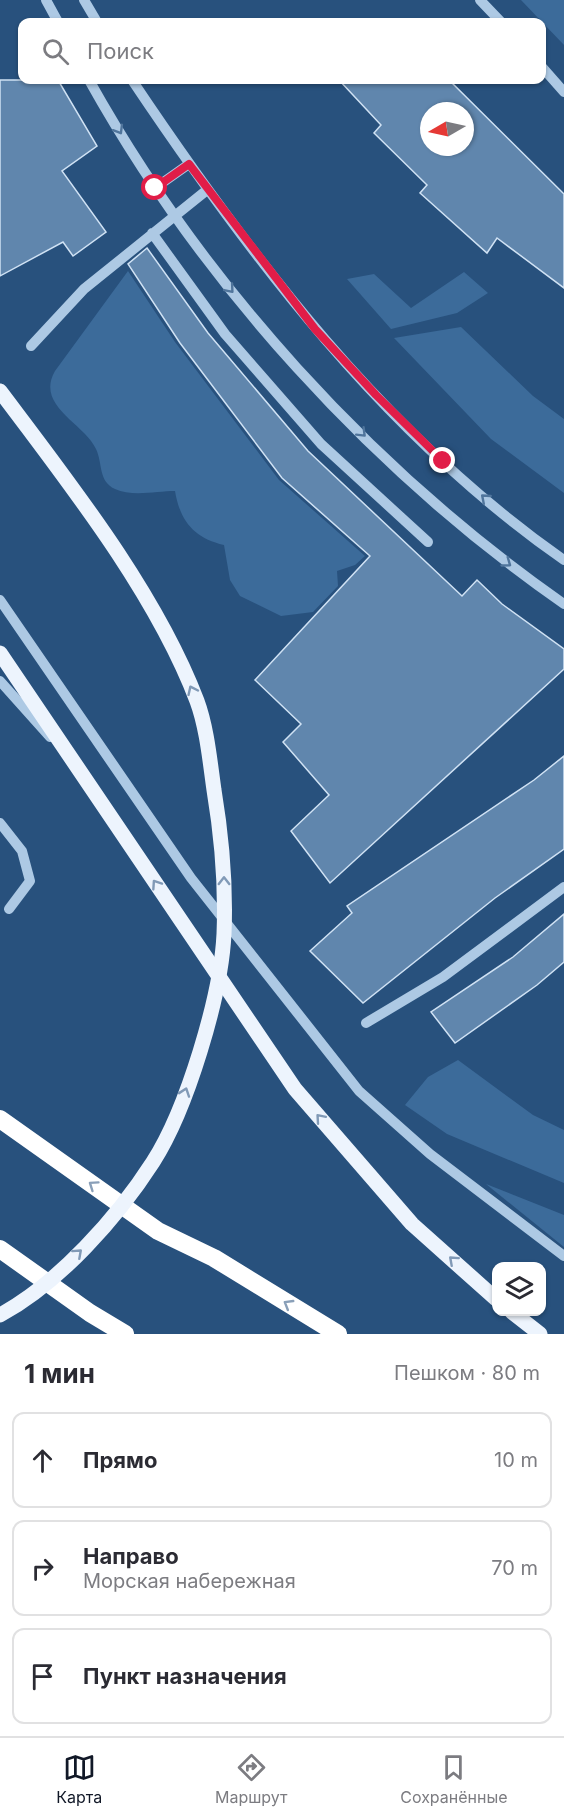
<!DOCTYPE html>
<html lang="ru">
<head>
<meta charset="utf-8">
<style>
  body { margin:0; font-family:Inter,sans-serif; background:#f2f2f3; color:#2b2b33 }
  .controls { position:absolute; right:18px; bottom:18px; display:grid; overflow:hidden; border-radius:12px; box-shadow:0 2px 4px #0004 }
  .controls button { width:54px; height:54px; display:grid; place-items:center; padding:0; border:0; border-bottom:2px solid #e1e1e2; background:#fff; color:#2b2b33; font:30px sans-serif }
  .compass { position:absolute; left:420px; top:102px; width:54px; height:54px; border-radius:50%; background:#fff; box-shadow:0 2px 4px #0004; rotate:261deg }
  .stop { position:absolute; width:18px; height:18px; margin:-14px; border:4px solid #e11d48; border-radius:50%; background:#fff }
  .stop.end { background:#e11d48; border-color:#fff; box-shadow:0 2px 6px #0008 }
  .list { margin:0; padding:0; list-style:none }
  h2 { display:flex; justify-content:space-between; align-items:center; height:78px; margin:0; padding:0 24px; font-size:26px }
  h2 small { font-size:20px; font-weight:400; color:#7c7c81 }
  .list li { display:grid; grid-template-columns:39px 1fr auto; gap:18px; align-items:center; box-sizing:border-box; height:96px; margin:0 12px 12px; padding:0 12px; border:2px solid #e1e1e2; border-radius:12px }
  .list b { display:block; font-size:22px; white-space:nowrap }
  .list p { margin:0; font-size:20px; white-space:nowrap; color:#7c7c81 }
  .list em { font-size:20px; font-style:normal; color:#7c7c81 }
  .icon { flex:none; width:33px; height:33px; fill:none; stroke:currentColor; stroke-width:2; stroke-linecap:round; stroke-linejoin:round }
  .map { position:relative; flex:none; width:564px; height:1334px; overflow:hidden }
  .search { position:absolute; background:#fff; box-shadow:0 2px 4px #0004; left:18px; right:18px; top:18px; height:66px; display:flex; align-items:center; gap:15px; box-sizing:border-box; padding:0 21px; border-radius:12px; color:#7c7c81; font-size:22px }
  .sheet { height:402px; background:#fff }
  nav { display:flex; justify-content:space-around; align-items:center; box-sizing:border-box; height:84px; border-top:2px solid #e1e1e2; background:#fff; font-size:16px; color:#7c7c81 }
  nav a { display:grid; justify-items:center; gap:3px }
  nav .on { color:#111827 }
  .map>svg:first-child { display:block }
  .green { fill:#3c6b9a }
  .building { fill:#6086ad; stroke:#d0e2f4; stroke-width:1.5; fill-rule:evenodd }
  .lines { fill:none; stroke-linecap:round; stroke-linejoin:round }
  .minor { stroke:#adc9e4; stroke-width:10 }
  .major { stroke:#edf4fd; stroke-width:15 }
  .highway { stroke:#fff; stroke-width:18 }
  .major-bridge { stroke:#edf4fd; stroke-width:15 }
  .oneway { stroke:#50759c }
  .oneway2 { stroke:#819ab7 }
  .oneway3 { stroke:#899fb8 }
  .route { stroke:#e11d48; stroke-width:8 }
</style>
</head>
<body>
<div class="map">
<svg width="564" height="1334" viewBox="0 0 564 1334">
  <rect width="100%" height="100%" fill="#28517d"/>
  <path class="green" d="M521,0H564V45Z
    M128,271L175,342L279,480L365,556L355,565L337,571L338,586L313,612L281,616L240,596L230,580L224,545C194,538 180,521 175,491C157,491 132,497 115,489C98,481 103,464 96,449C84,423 35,406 55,371Z
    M464,272L488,293L457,313L391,329L347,279L374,274L411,308Z
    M461,327L533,396L564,419V493L491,439L394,338Z
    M458,1060L533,1115L564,1130V1183L447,1134L405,1105L428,1077Z
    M486,1184L564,1215V1247Z"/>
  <path class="building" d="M0,80H58L97,146L62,171L106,232L73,256L63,242L0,276Z
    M339,80H449L564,194V288L497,238L487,253L420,193L427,185L374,133L381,125ZM429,111H465V147H429Z
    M147,248L208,333L308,451L462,596L477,580L502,604L564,649V669L330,883L291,831L329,795L283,742L301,724L255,680L370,556L282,478L180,343L128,264Z
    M564,756V849L495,898L363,1003L310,951L352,913L347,906L534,780Z
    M564,914V962L537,985L455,1043L431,1012L513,957Z"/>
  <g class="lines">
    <path class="minor" d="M46,0L58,22
      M84,0L97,22
      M480,0L501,22
      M542,67L564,92
      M89,80C203,284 372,470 564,604
      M132,80C252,259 385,435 564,560
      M155,188L189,164
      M152,233L225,334L321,444L428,542
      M31,346L84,289L207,190
      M0,600L191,878L359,1091L430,1154L564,1256
      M0,681L50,737
      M0,823L22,851L30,881L9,909
      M366,1023L443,977L564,887"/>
    <path class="major" d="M0,653L295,1089L412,1224L496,1299
      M512,1312L540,1334"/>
    <path class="highway" d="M0,1119L158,1231L214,1258L338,1334
      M0,1249L90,1313L125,1334"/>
    <path class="major-bridge" d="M0,391C70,484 156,593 197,701C207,728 210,762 214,790C222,838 226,885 224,934C221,996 187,1109 153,1162C117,1218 59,1283 0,1315"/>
  </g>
  <defs><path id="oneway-chevron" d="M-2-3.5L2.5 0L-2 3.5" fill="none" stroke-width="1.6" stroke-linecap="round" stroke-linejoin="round" transform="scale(1.5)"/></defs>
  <g class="oneway">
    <use href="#oneway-chevron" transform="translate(119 130) rotate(59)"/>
    <use href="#oneway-chevron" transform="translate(230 289) rotate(50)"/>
    <use href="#oneway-chevron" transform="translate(362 433) rotate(45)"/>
    <use href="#oneway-chevron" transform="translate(485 498) rotate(-139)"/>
    <use href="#oneway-chevron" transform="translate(507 563) rotate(36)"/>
  </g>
  <g class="oneway2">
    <use href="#oneway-chevron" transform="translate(192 690) rotate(-115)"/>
    <use href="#oneway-chevron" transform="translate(224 881) rotate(-90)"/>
    <use href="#oneway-chevron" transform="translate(156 884) rotate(-124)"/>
    <use href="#oneway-chevron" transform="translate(185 1092) rotate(-71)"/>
    <use href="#oneway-chevron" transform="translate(320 1118) rotate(-131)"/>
    <use href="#oneway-chevron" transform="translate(78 1253) rotate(-42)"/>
    <use href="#oneway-chevron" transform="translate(453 1260) rotate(-138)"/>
  </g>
  <g class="oneway3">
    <use href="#oneway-chevron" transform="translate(93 1185) rotate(-145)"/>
    <use href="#oneway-chevron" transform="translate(288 1304) rotate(-149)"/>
  </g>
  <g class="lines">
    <path class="route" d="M155,188L189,164L315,329L376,395L443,461"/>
  </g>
</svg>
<div class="controls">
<button><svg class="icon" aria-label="layers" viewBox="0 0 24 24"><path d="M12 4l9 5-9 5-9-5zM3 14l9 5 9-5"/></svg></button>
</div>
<svg class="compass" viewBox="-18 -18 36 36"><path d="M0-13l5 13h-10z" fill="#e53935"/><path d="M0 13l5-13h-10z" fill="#7c7c81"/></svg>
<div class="stop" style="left:155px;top:188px"></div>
<div class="stop end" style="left:443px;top:461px"></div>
<div class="search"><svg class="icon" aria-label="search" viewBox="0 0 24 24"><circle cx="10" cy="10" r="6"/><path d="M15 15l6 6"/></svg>Поиск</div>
</div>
<section class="sheet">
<h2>1 мин<small>Пешком · 80 m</small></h2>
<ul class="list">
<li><svg class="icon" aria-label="ahead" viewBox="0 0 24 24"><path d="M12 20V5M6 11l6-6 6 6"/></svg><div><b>Прямо</b></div><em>10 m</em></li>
<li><svg class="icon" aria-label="right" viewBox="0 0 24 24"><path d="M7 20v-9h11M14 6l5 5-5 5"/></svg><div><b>Направо</b><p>Морская набережная</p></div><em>70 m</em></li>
<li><svg class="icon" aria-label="arrive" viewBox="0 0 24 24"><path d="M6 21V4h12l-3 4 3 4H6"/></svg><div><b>Пункт назначения</b></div></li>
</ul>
</section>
<nav>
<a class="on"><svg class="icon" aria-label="map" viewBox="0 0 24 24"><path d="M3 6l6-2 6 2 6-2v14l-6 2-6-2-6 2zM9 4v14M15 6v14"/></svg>Карта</a>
<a><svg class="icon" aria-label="directions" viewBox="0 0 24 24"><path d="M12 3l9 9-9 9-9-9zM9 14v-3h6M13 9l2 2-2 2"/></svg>Маршрут</a>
<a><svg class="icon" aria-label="saved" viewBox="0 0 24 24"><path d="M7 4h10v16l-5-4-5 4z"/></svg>Сохранённые</a>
</nav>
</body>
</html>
